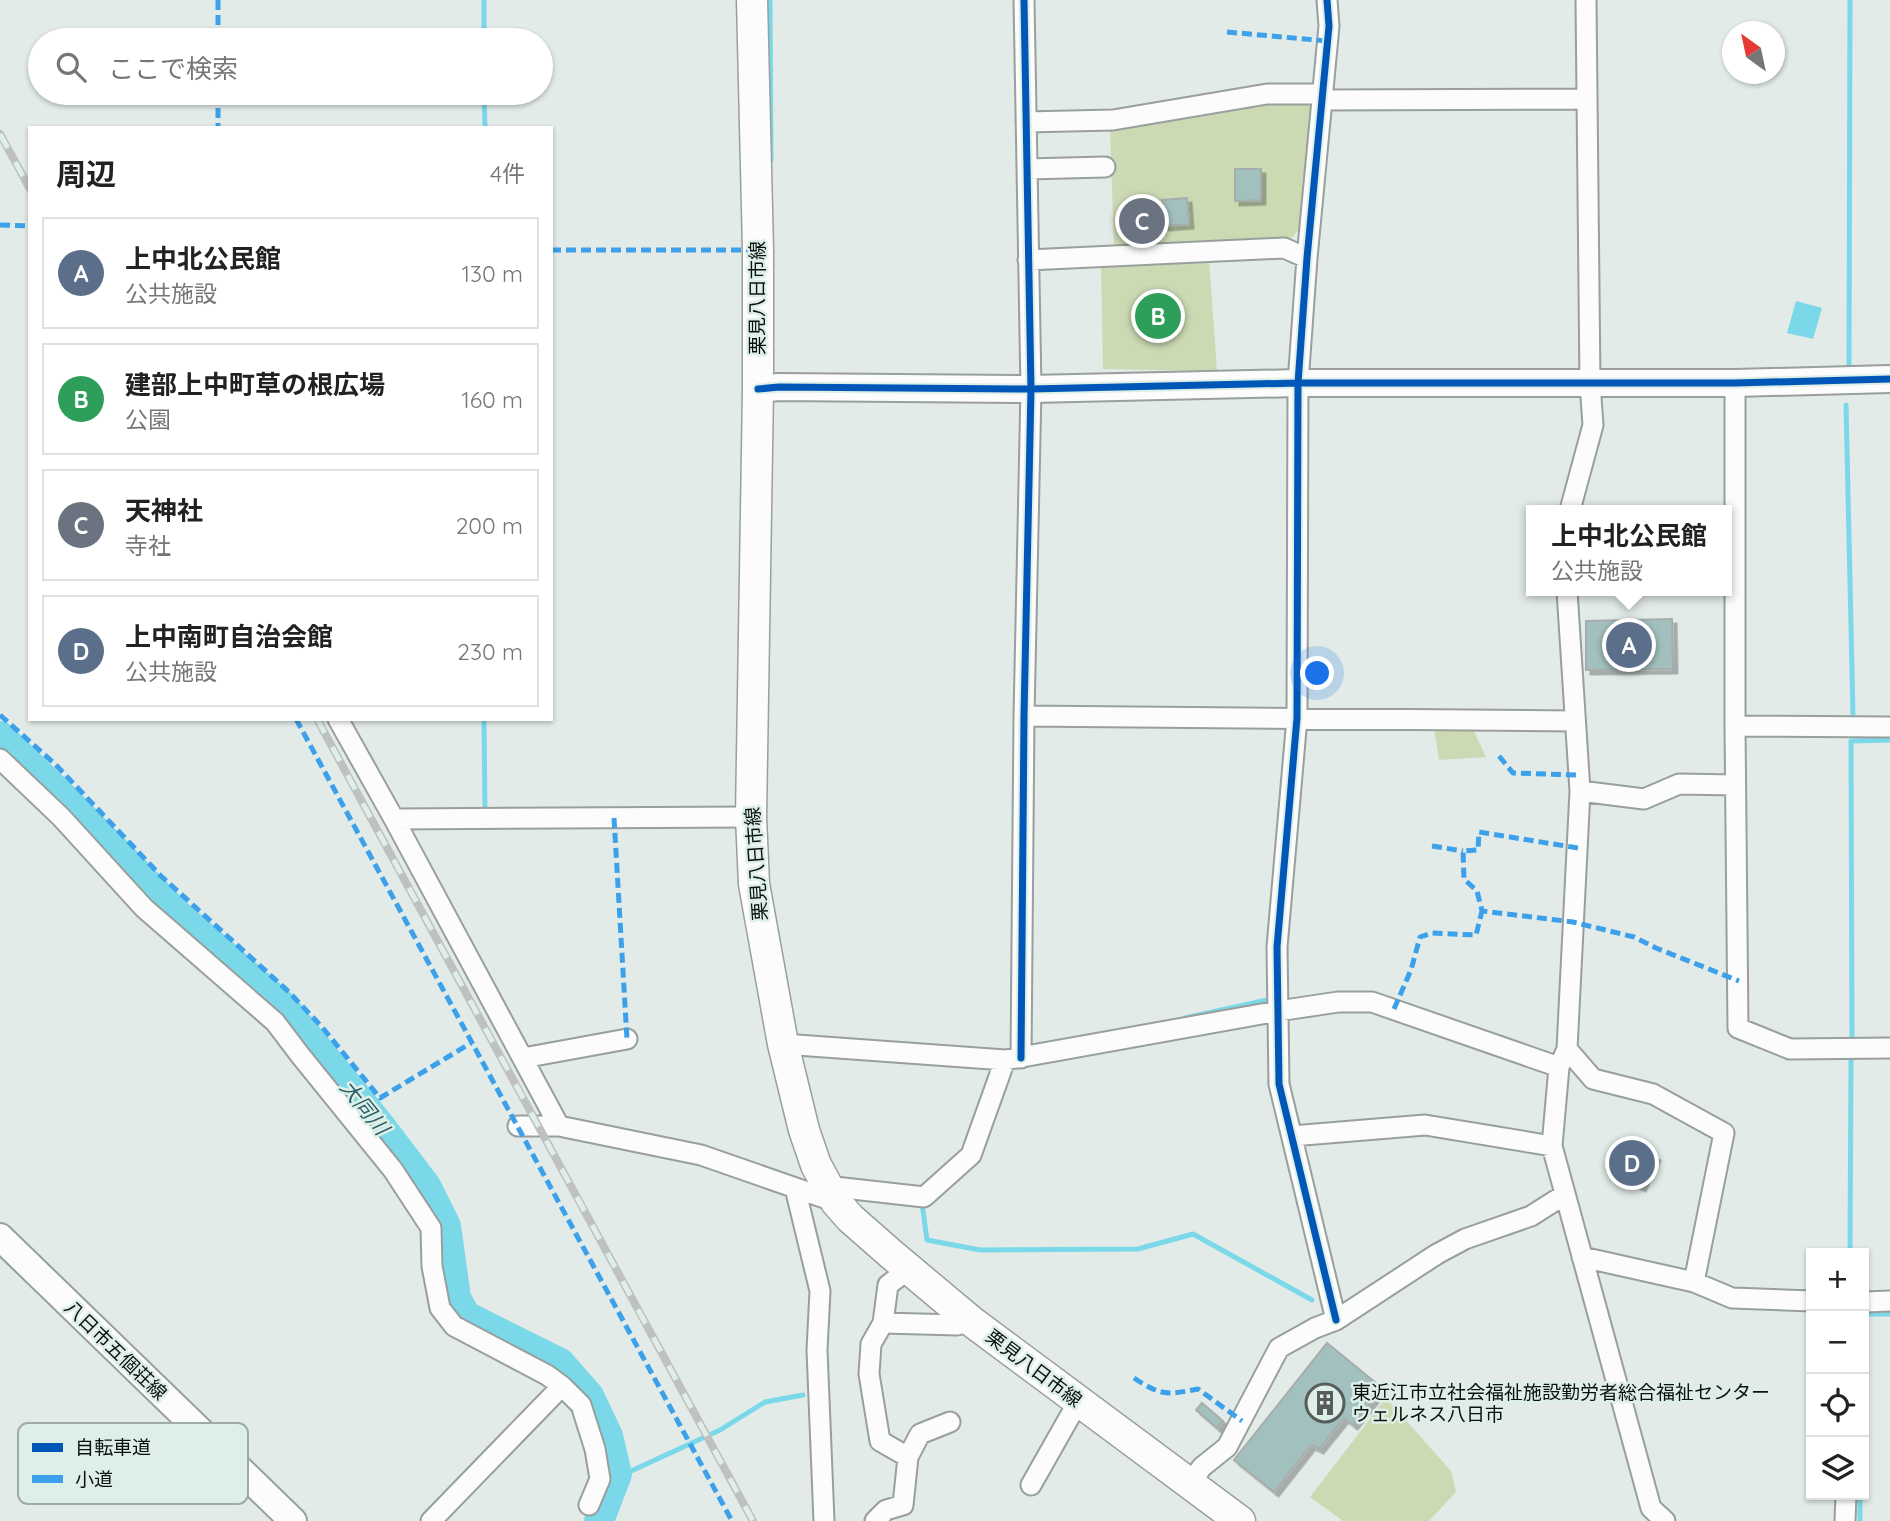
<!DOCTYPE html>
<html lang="ja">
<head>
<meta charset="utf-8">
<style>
  body { margin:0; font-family:Quicksand,"Noto Sans JP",sans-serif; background:#f2f2f2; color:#222 }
  .controls { position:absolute; right:21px; bottom:21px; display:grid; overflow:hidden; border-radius:0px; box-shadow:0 2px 5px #0004 }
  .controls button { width:63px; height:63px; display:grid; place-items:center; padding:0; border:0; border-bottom:2px solid #e0e0e0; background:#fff; color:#222; font:35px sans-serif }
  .compass { position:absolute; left:1722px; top:21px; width:63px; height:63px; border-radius:50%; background:#fff; box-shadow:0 2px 5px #0004; rotate:327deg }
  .you { position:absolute; left:1318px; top:674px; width:24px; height:24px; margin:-18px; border:5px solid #fff; border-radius:50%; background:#1a73e8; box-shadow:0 0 0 10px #1a73e833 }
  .badge { display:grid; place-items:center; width:46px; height:46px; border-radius:50%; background:#565d5b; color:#fff; font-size:23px; font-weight:700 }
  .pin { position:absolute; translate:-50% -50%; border:4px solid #fff; box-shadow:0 2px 7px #0006 }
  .popup { position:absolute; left:1526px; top:505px; width:206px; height:91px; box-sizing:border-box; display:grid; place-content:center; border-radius:0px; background:#fff; filter:drop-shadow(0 2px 5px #0005); font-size:23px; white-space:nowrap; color:#767676 }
  .popup b { font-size:26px; color:#222 }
  .popup::after { content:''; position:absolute; left:50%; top:100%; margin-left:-14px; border:14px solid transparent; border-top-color:#fff }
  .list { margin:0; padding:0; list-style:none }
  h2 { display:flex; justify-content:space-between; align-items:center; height:91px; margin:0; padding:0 28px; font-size:30px }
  h2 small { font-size:23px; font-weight:400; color:#767676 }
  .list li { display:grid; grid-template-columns:46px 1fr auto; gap:21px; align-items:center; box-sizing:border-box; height:112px; margin:0 14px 14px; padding:0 14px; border:2px solid #e0e0e0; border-radius:0px }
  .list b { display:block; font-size:26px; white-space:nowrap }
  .list p { margin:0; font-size:23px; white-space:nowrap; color:#767676 }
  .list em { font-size:23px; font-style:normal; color:#767676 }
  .icon { flex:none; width:38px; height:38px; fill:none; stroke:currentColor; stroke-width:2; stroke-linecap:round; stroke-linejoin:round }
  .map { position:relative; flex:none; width:1890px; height:1521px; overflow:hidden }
  .search { position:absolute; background:#fff; box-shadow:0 2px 5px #0004; left:28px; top:28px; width:525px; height:77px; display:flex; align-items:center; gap:18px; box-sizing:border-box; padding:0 24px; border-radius:38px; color:#767676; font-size:26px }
  .panel { position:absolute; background:#fff; box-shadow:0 2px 5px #0004; left:28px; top:126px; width:525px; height:595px; border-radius:0px }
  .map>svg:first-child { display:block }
  .green { fill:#ccdab4 }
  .water { fill:#7ad8e9 }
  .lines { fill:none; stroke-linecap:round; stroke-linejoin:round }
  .stream { stroke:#7ad8e9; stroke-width:5 }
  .river { stroke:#7ad8e9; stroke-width:30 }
  .building { fill:#a2c1be; stroke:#a7adac; stroke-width:2; filter:url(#shadow) }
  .street-casing { stroke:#989f9c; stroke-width:23 }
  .secondary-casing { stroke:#989f9c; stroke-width:30 }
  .primary-casing { stroke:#989f9c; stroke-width:33 }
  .street { stroke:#fbfcfb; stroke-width:19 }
  .secondary { stroke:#fbfcfb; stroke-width:26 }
  .primary { stroke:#fbfcfb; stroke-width:30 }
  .rail-casing { stroke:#bec1c0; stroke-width:8 }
  .rail { stroke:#deefe7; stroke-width:5; stroke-dasharray:16; stroke-linecap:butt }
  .quiet { stroke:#3ca1ea; stroke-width:5; stroke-dasharray:10 5; stroke-linecap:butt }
  .cycleway-casing { stroke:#deefe7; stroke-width:11 }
  .cycleway { stroke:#0057b8; stroke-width:7 }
  .labels { text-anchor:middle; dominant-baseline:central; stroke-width:5; stroke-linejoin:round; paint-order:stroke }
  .street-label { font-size:19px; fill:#0b110f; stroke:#deefe7 }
  .poi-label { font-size:19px; fill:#0b110f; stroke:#deefe7; text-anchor:start }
  .water-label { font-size:21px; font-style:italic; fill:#2b606b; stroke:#deefe7 }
  .key { fill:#deefe7; stroke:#9faca6; stroke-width:2 }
  .key-label { font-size:19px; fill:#0b110f }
</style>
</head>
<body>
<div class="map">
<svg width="1890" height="1521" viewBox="0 0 1890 1521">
  <defs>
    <filter id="shadow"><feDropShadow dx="4.5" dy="4.5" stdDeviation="0" flood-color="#0004"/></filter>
  </defs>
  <rect width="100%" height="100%" fill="#e2ebe7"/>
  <path class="green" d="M1266,100L1316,101L1306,220L1291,239L1272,243L1114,252L1110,126L1222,113Z
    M1209,259L1217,371L1103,369L1101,263Z
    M1472,727L1486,757L1439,760L1434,728Z
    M1386,1398L1451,1471L1456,1492L1429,1521H1343L1310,1497Z"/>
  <path class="water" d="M1796,301L1822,308L1813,339L1787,333Z"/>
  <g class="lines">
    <path class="stream" d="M484,0V40
      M770,0L771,160
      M484,93L485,128
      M1849,373L1850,0
      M1846,405L1853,714
      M484,719L485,814
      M1185,1018L1267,1000
      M1852,1036L1851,741L1890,740
      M922,1203L927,1240L980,1250L1138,1249L1193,1234L1312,1300
      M1850,1253L1851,1059
      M1864,1314H1890
      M617,1474L629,1472L720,1430L765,1402L803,1395
      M1860,1521V1495"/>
    <path class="river" d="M0,736L65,799L175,912L283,1006L382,1128L426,1186L446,1226L456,1298L466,1316L560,1363L589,1396L608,1436L617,1474L599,1521"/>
  </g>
  <path class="building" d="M1235,169H1261V200L1235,201Z
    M1187,198L1189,224L1164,226L1162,200Z
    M1157,210L1160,229L1126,233L1124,214Z
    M1672,619L1673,669L1586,670V621Z
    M1622,1140L1656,1156L1641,1187L1607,1170Z
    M1327,1343L1382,1388L1353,1425L1344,1418L1319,1449L1311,1445L1274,1492L1234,1460Z
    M1202,1403L1223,1421L1217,1428L1196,1410Z"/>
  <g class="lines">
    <defs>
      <path id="street" d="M1327,0L1329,26L1307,258L1298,383L1297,718L1277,947L1279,1084L1336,1320
        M1323,100L1586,99
        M1026,122L1113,120L1267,94H1323
        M1027,169L1105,167
        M1028,260L1284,248L1307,258
        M1735,383V726L1890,727
        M1570,510L1593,425L1590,384L1586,0
        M1567,591L1580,791L1567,1049L1559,1067L1552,1146L1651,1508L1665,1521
        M1024,716L1575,721
        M338,719L394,819L559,1126L701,1155L836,1202
        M1735,726L1738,1028L1790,1049L1890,1048
        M0,759L61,817L144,908L275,1022L300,1055L393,1170L431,1228L432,1266L440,1308L454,1326L547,1375L562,1386L431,1521
        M1580,791L1644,799L1679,784L1735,785
        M394,819L751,817
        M783,1044L1005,1060L1278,1011L1338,1002H1372L1559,1067
        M1567,1049L1593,1079L1653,1094L1724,1133L1694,1282
        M523,1058L627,1039
        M1021,1058L1024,716L1031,389L1024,0
        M518,1126H559
        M1292,1136L1425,1125L1552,1146
        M826,1186L924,1197L971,1155L1005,1060
        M795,1188L820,1291L817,1350L824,1521
        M1582,1257L1694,1282L1732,1298L1811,1301
        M1864,1302L1890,1301
        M883,1323L957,1325L971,1321
        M562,1386L581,1405L595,1449L600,1479L589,1505
        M908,1457L920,1434L950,1422
        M1190,1483L1202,1467L1227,1447L1279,1348L1315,1328L1336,1320L1437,1254L1465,1239L1531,1216L1564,1195
        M1031,1485L1078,1402
        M875,1521L886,1510L903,1505L908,1457L880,1441L869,1374L871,1344L883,1323L888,1285L909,1269
        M1845,1521L1846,1495"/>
      <path id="secondary" d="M758,389L779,387L1031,389L1298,383H1735L1890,379
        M0,1237L293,1521"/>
      <path id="primary" d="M752,0L758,250V389L751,817L754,884L783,1044L804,1130L816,1165L836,1202L850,1218L891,1254L971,1321L1240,1521"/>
    </defs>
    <use href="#street" class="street-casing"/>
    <use href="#secondary" class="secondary-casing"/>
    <use href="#primary" class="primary-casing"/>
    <use href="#street" class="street"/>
    <use href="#secondary" class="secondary"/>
    <use href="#primary" class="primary"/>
    <defs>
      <path id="rail" d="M0,134L30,189
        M317,719L753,1521"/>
    </defs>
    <use href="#rail" class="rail-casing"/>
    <use href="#rail" class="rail"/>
    <path class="quiet" d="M218,0V40
      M1227,32L1327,41
      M218,93V128
      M0,225L30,226
      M551,250H758
      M0,715L55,764L161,876L289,992L322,1027L380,1098L471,1043
      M296,719L732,1521
      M1499,756L1513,773L1578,775
      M614,818L627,1039
      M1432,846L1463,851
      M1578,848L1479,832L1478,850L1463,851L1464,879L1477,891L1482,911L1573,922L1634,937L1656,948L1739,981
      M1394,1009L1411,970L1420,937L1432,933L1476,935L1482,911
      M1134,1378C1161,1396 1167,1395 1198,1389L1242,1421"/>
    <defs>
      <path id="cycleway" d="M1327,0L1329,26L1307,258L1298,383L1297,718L1277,947L1279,1084L1336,1320
        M758,389L779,387L1031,389L1298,383H1735L1890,379
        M1021,1058L1024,716L1031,389L1024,0"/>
    </defs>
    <use href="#cycleway" class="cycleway-casing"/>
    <use href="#cycleway" class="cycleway"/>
  </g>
  <defs>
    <symbol id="building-ring" viewBox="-11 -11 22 22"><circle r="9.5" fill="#deefe7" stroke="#565d5b" stroke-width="1.5"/><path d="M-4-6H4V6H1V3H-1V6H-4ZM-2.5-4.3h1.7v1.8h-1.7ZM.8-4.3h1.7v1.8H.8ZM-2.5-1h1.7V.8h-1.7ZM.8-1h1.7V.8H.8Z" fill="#565d5b"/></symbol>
  </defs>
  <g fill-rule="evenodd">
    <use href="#building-ring" x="1303" y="1381" width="44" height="44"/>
  </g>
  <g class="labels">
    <g class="street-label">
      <text transform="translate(757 298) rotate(-90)">栗見八日市線</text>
      <text transform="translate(756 864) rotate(-94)">栗見八日市線</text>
      <text transform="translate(116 1350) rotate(44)">八日市五個荘線</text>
      <text transform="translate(1034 1368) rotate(37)">栗見八日市線</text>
    </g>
    <g class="poi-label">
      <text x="1352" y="1392">東近江市立社会福祉施設勤労者総合福祉センター<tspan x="1352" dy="22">ウェルネス八日市</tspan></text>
    </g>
    <g class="water-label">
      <text transform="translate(365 1107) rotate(51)">大同川</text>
    </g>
  </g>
  <rect x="18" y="1423" width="230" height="81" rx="10" class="key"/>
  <rect x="32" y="1443" width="31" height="9" fill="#0057b8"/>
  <rect x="32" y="1475" width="31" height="8" fill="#3ca1ea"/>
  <g class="key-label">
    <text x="75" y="1454">自転車道</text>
    <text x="75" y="1486">小道</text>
  </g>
</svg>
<div class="controls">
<button>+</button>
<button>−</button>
<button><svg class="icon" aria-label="locate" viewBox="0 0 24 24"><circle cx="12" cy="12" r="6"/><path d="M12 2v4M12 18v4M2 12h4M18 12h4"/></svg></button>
<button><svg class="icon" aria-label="layers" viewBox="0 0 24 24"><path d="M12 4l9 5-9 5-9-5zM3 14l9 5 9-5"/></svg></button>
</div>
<svg class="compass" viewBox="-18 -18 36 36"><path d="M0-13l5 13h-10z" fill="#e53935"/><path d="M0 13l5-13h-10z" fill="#767676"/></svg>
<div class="you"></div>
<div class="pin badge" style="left:1629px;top:645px;background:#5c6f8a">A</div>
<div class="popup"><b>上中北公民館</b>公共施設</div>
<div class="pin badge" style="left:1158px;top:316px;background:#2e9e5b">B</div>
<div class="pin badge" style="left:1142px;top:221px;background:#6b7280">C</div>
<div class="pin badge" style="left:1632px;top:1163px;background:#5c6f8a">D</div>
<div class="search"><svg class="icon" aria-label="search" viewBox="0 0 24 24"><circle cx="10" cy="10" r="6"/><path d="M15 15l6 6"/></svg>ここで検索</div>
<section class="panel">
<h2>周辺<small>4件</small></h2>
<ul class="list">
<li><span class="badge" style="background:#5c6f8a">A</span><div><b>上中北公民館</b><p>公共施設</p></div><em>130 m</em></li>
<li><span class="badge" style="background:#2e9e5b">B</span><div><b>建部上中町草の根広場</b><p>公園</p></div><em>160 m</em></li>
<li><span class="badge" style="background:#6b7280">C</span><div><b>天神社</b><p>寺社</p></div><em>200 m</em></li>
<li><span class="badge" style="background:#5c6f8a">D</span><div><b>上中南町自治会館</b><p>公共施設</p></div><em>230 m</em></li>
</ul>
</section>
</div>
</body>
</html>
